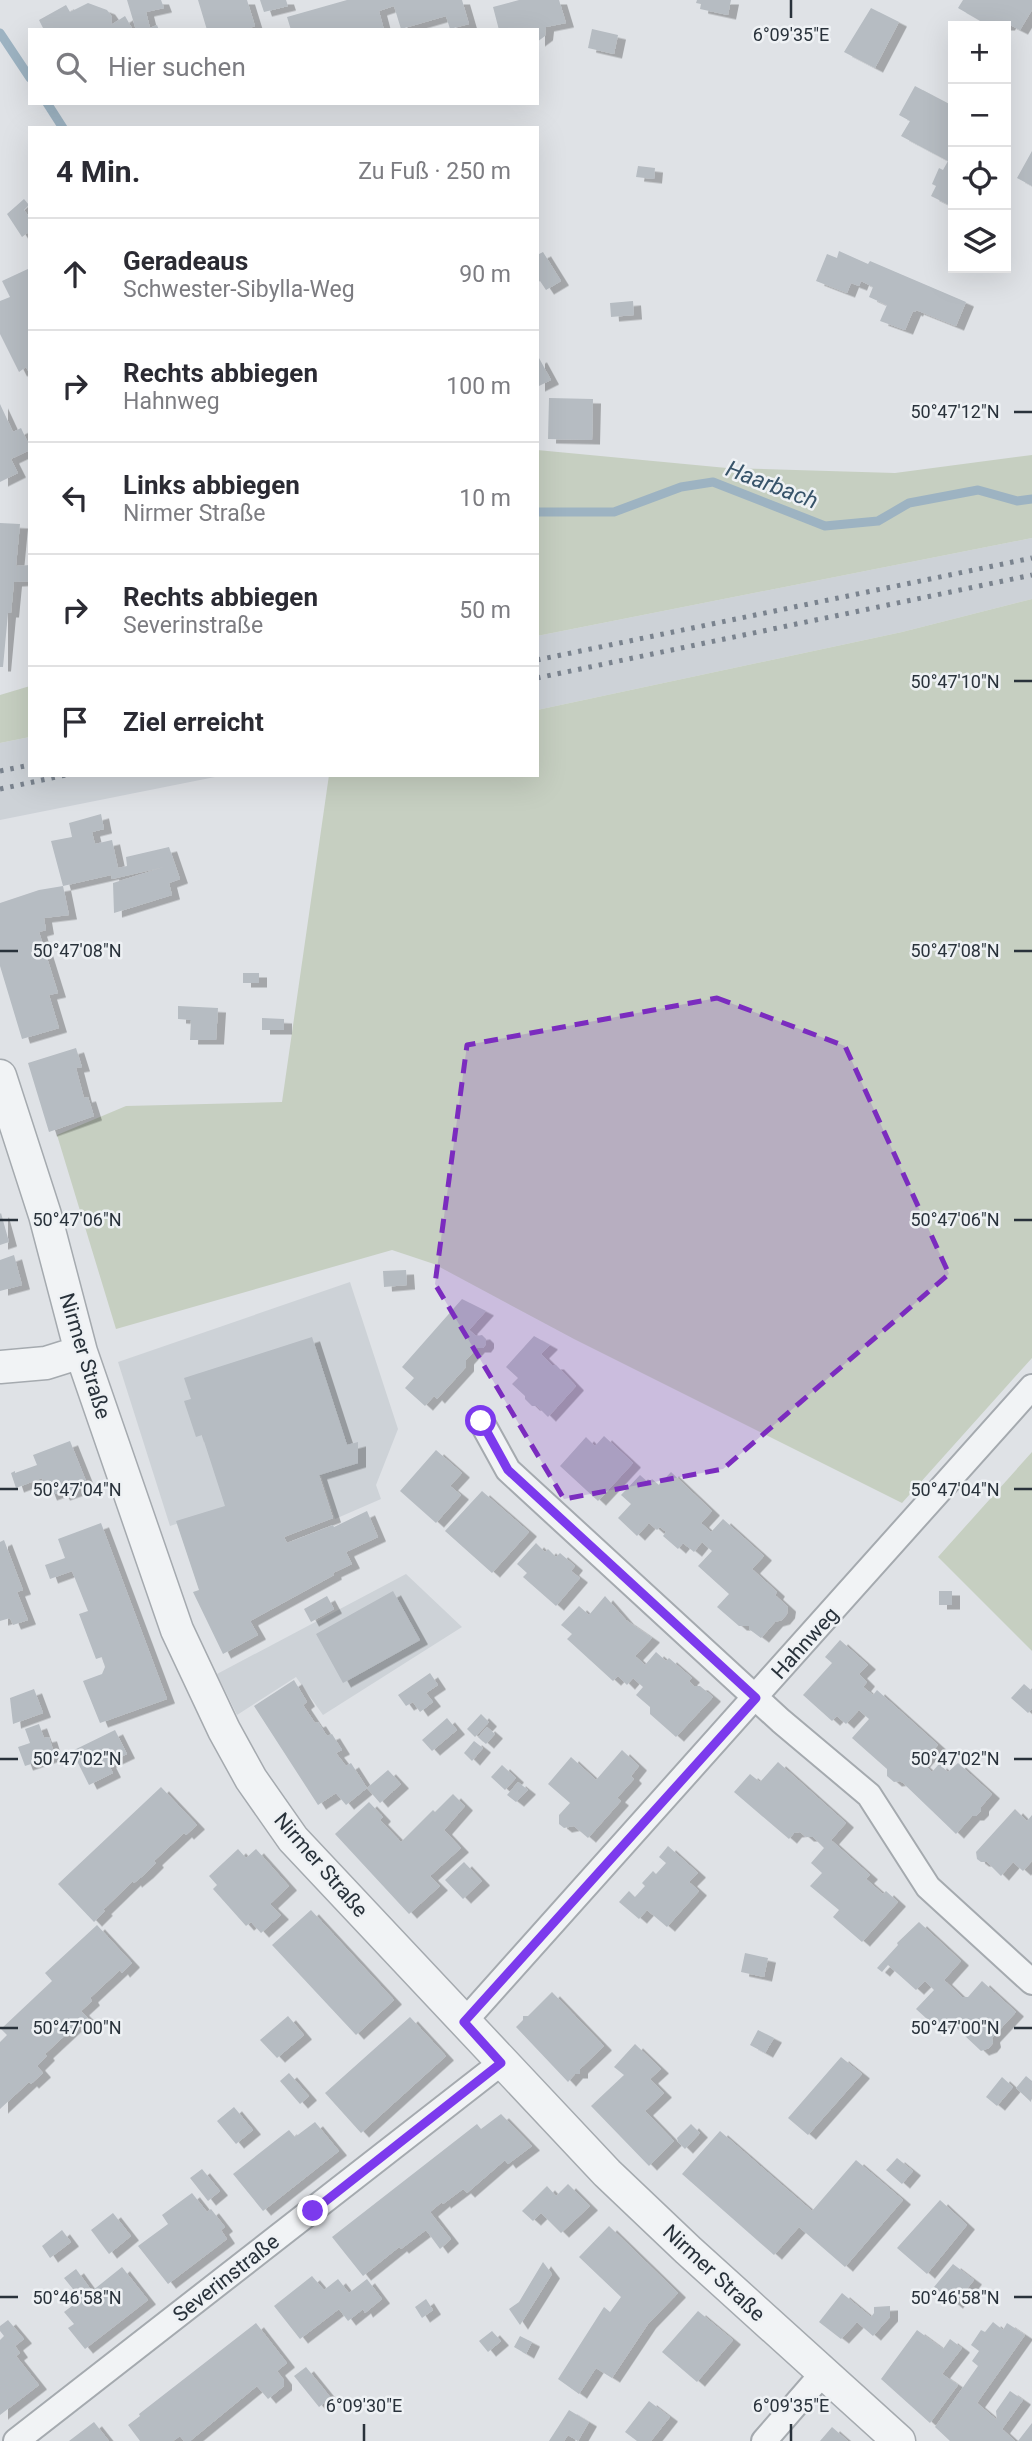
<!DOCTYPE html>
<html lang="de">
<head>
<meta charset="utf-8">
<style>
  body { margin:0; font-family:Roboto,sans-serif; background:#f2f2f3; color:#2b2b33 }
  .controls { position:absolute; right:21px; top:21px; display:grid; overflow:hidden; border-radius:0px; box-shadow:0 7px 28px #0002 }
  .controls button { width:63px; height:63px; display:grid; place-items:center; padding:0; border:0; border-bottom:2px solid #e1e1e2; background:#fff; color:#2b2b33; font:35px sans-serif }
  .stop { position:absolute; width:21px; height:21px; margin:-16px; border:5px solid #7c3aed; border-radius:50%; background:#fff }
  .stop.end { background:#7c3aed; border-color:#fff; box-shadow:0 2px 7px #0008 }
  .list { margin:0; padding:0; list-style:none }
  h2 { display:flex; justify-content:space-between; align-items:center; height:91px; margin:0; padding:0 28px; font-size:30px }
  h2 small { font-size:23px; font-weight:400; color:#7c7c81 }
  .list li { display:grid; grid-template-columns:46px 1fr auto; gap:21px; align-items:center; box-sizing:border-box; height:112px; padding:0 28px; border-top:2px solid #e1e1e2 }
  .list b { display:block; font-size:26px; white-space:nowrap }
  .list p { margin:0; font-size:23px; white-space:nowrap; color:#7c7c81 }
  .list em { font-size:23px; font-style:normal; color:#7c7c81 }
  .icon { flex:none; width:38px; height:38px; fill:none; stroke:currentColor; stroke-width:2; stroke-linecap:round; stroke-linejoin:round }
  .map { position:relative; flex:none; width:1032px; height:2441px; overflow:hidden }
  .search { position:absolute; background:#fff; box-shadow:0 7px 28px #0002; left:28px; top:28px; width:511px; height:77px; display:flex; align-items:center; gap:18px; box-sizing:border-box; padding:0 24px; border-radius:0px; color:#7c7c81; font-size:26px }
  .panel { position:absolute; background:#fff; box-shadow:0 7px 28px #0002; left:28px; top:126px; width:511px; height:651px; border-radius:0px }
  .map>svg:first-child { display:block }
  .built { fill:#cdd2d7 }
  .green { fill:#c6cfc1 }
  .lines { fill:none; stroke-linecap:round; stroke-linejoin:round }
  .stream { stroke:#9db3c2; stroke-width:9 }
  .building { fill:#b6bcc2; filter:url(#shadow) }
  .minor-casing { stroke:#a5aaaf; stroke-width:28 }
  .tertiary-casing { stroke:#a5aaaf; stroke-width:35 }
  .minor { stroke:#f1f3f5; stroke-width:24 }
  .tertiary { stroke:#f1f3f5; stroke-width:32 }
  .rail { stroke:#7a838e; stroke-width:5; stroke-dasharray:3.5 7; stroke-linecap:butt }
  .route { stroke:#7c3aed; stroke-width:9 }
  .marked { fill:#7b2cbf; fill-opacity:0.2; stroke:#7b2cbf; stroke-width:5; stroke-dasharray:14 9; stroke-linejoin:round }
  .ticks { fill:none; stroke:#29323b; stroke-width:2.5 }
  .labels { text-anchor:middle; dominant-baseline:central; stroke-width:5; stroke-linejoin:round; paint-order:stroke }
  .street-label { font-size:21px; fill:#29323b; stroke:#eef1f4 }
  .water-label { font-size:23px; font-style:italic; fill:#38546a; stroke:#eef1f4 }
  .ticks-label { font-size:18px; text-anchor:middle; fill:#29323b; stroke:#eef1f4; stroke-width:5; stroke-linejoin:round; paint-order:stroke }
</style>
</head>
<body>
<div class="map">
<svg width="1032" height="2441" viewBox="0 0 1032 2441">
  <defs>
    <filter id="shadow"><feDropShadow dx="8" dy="4.5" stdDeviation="0" flood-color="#0004"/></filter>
  </defs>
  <rect width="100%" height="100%" fill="#dfe2e6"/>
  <path class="built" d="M1032,538V599L902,632L537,710V636Z
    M30,737V775H225L0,820V743Z
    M350,1282L398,1429L376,1485L381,1499L335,1519L321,1476L170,1526L118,1362Z
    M406,1574L462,1627L323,1715L296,1677L237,1715L217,1674Z"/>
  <path class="green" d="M537,450L727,468L895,473L1032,455V538L537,636Z
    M1032,599V1358L902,1503L574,1339L434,1264L392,1250L116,1329L57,1135L126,1106L282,1102L329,775H537V710L902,632Z
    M30,686V737L0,743V695Z
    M1032,1452V1651L938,1557Z"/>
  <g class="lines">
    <path class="stream" d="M0,33L30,78
      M47,103L63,128
      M537,512H614L681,487L713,482L825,526L878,521L909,503L978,490L1017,501L1032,499"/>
  </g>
  <path class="building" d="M127,0H161L164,8L146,12L150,28L157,25L159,30H136Z
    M198,0H247L255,26L244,30H207Z
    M260,0H286L288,6L264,12Z
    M347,0H462L469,24L450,29L446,16L401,29L394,6L379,11L384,30H291L287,17Z
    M519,0H559L566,23L546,27L545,36L537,42V30H499L493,7Z
    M697,0H731L728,15L700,9L701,4L696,3Z
    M963,0H1032V10L1020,30L1008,24L1007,26H989L958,8Z
    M88,3L107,10L112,17L111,25L125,16L133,30H44L39,20L66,5L70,12Z
    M871,8L899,22L875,68L844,52Z
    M592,29L618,35L614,54L588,48Z
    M915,86L953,106V207L931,196L936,186L932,184L939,168L943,170L948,161L901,136L910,121L899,115Z
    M1032,151V186L1017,178Z
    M638,166L655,168L654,179L636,177Z
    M24,199L29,205L24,210L30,218V231L22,237L7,214Z
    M839,251L868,264L870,261L966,302L956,326L916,310L915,312L913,311L905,330L880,321L887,305L869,297L873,287L861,281L859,286L851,283L847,293L816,281L827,254L837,258Z
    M543,252L561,281L546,290L540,281L537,283V255Z
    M30,268V374L26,367L19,372L0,334V301L10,297L2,281Z
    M633,301L634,315L611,317L610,303Z
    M539,358L551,380L537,387V359Z
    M549,398L593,399L592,440L548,439Z
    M0,404L13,432L21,428L30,447V450L11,459L18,473L0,482Z
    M0,523L20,524L16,566L30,565V581L14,582L11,613H8L3,667H0Z
    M101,814L104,829L92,832L95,844L112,840L118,868L127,866L126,857L169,847L180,879L169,883L172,895L114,913L113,883L164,867L112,879L111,875L63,886L51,841L72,837L69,823Z
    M63,886L69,915L44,918L46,930L39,932L58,993L49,995L59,1028L22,1039L0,966V903L39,890Z
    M243,973H259V983H243Z
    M178,1006L218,1008L216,1040H190L191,1020L178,1019Z
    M262,1018L284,1019V1030H262Z
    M76,1048L82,1067L76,1068L84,1098L88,1097L94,1116L49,1132L28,1063Z
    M1,1213L9,1242L0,1245V1214Z
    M14,1255L22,1285L0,1291V1260Z
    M406,1270L407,1285L384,1287L383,1271Z
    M462,1299L486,1311L469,1330L476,1336L482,1335L486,1339V1344L483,1348H477L466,1360V1367L437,1399L434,1396L425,1406L405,1388L414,1378L402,1367Z
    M534,1336L550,1345L541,1354L552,1365H556L576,1386L548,1417L537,1406H532L525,1399V1396L512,1384L518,1378L506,1367Z
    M312,1337L347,1445L358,1442V1463L319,1475L333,1518L284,1537L287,1543L333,1525L334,1527L367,1511L378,1537L346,1552L352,1564L333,1573L334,1575L250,1621L258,1635L223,1654L193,1592L199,1590L176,1521L225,1506L202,1435L196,1437L184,1401L191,1399L184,1378Z
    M604,1436L633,1463L598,1501L560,1466L586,1437L595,1446Z
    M70,1441L86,1481L76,1485L79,1490L62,1496L60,1492L49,1496L42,1478L16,1488L11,1473L15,1471V1473L37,1465L33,1455Z
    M436,1450L462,1473L450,1486L461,1495L436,1523L400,1491Z
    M671,1472L712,1511L701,1523L711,1532L723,1519L764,1556L752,1569L777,1592L775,1595L788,1607L787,1614L782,1620L775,1622L761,1638L749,1629V1626H739L717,1607L729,1594L698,1566L712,1551L702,1542L694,1552L683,1543L678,1549L663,1536L666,1532L660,1527L657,1530L649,1523L637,1536L618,1518L631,1504L621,1495L640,1475L649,1483L652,1479L659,1485Z
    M482,1491L529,1532L492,1573L445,1531Z
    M101,1523L167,1699L100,1723L83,1681L102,1674L105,1667L102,1657L96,1659L79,1614L88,1611L72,1571L50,1579L45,1565L65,1558L58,1539Z
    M4,1540L23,1590L17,1592L28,1620L13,1625L10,1618L0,1621V1542Z
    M536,1543L545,1552L548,1549L556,1557L560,1553L575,1566L571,1571L580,1578L556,1606L523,1577L527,1573L517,1564Z
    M393,1591L420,1640L343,1683L316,1634Z
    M939,1591H952V1605H939Z
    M327,1596L334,1609L311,1622L304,1609Z
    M605,1596L626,1620L652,1638L635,1656L645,1665L656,1652L666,1661L669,1658L692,1678L689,1681L694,1686H700L713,1697L676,1737L650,1714V1707L636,1695L643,1687L633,1678L627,1685L618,1676L613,1681L567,1639L572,1634L561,1625L579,1606L589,1615Z
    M840,1640L868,1665L859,1674L867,1682L863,1687L873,1695L877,1690L938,1745L922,1763L932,1772L939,1764L948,1772L958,1763L992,1794L981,1807V1811L976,1816H972L956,1834L903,1783L900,1781L894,1782L887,1776V1769L852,1738L869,1719L859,1710L846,1724L837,1716L832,1721L803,1695L832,1663L825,1657Z
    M430,1673L438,1685L426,1693L433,1702L420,1712L413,1702L406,1706L398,1695Z
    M294,1680L307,1702L303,1705L315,1723L318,1722L327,1736L332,1734L342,1750L336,1753L346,1766L351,1763L367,1788L346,1805L336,1793L318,1805L254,1706Z
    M1024,1684L1032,1691V1709L1028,1713L1011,1698Z
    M34,1689L43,1713L13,1724L10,1698Z
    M481,1714L489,1722L475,1737L467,1729Z
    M447,1718L457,1730L432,1751L422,1740Z
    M39,1724L44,1738L49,1737L55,1756L25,1766L18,1747L30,1743L25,1729Z
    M487,1727L495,1734L486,1744L478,1737Z
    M115,1730L127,1754L108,1763L113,1773L89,1785L72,1751Z
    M474,1741L483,1748L472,1761L464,1753Z
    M622,1750L639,1766L631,1776L634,1779L617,1798L621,1801L588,1838L574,1826L564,1828L559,1824V1815L570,1803L548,1784L571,1757L596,1780Z
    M778,1762L846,1823L831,1840L870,1875L866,1879L883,1894L886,1891L898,1902L862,1942L833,1917L839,1910L810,1886L822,1873L811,1863L824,1848L813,1837H806L800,1832L794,1833L789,1839L734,1792L750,1774L760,1782Z
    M502,1765L516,1778L505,1790L491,1777Z
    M388,1770L401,1784L380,1803L367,1788Z
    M518,1782L528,1790L516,1802L507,1795Z
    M161,1787L197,1825L186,1835L184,1833L154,1861L156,1863L145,1874L134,1883L133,1881L103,1910L105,1911L94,1922L58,1884Z
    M453,1794L465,1806L444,1830L461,1848L430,1876L440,1886L409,1914L335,1834L369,1802L383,1817L380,1820L401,1842L433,1810L435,1812Z
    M1015,1809L1027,1821L1032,1815V1861L1023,1871L1013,1862L1001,1876L987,1862H981L977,1859L976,1852Z
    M668,1846L698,1873L689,1882L699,1891L667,1927L647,1910L639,1919L619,1902L629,1891L635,1897L645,1886L642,1883L653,1871L656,1874L666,1863L659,1857Z
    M238,1849L246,1858L256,1849L289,1886L270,1904L281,1915L261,1933L251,1922L246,1926L213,1889L217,1885L209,1876Z
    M464,1862L482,1881L463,1899L445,1880Z
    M311,1910L394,2000L356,2035L272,1945Z
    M919,1922L961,1961L944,1980L962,1997H968L982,1981L1016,2012L992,2038L993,2043L989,2048L981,2051L947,2019L938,2029L916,2009L934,1990L925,1981L916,1990L888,1965L882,1972L877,1968L898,1945L897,1943Z
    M97,1925L132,1963L122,1973L120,1970L90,1998L92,2001L81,2011L88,2018L77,2028L75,2026L45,2054L47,2056L37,2066L43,2073L31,2084L29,2082L0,2109V2042L7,2035L1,2029L52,1981L45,1973Z
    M745,1953L768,1958L764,1977L741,1972Z
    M552,1992L604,2046L580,2069V2074H575L568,2082L516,2027L523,2020V2016H528Z
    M288,2016L304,2035L277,2058L260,2040Z
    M410,2017L446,2056L361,2133L325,2093Z
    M758,2030L774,2038L765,2053L750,2045Z
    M635,2044L661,2069L650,2079L664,2093L645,2111L674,2141L649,2166L591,2106L624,2075L614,2067Z
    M841,2057L862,2074L808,2135L788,2118Z
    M289,2073L309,2096L300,2104L280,2081Z
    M1026,2076L1032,2081L1031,2102L1016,2088Z
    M1002,2077L1013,2087L997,2106L986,2097Z
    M234,2107L253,2130L236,2144L217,2121Z
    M501,2114L532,2146L508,2164L505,2160L467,2193L463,2189L443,2204L442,2202L430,2212L451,2239L440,2249L426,2230L401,2249L399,2247L363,2276L332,2237L477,2124L481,2129Z
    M315,2122L339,2151L263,2211L233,2174L289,2130L295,2137Z
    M691,2124L700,2133L685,2149L678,2142L677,2138Z
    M720,2131L812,2211L856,2160L903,2200L845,2267L799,2227L774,2255L682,2174Z
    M897,2158L913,2171L902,2184L886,2170Z
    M202,2169L220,2191L208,2201L190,2178Z
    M568,2184L590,2206L561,2233L541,2213L533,2221L522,2211L547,2186L556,2196Z
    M192,2193L207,2212L211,2209L225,2227L221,2230L227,2239L168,2284L138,2246L168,2224L162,2215Z
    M940,2200L967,2225L927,2274L897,2248Z
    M113,2213L131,2236L109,2254L91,2230Z
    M609,2226L678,2293L648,2324L612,2378L596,2368L579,2394L558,2379L604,2307L610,2312L621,2297L579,2257Z
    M62,2230L71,2242L50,2258L42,2246Z
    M543,2262L552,2274L520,2325L509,2309L519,2302Z
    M953,2264L974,2280L955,2304L934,2287Z
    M122,2267L148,2300L85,2349L68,2328L74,2324L64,2312L81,2299L64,2278L76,2269L92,2291Z
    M312,2276L324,2290L338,2279L349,2293L367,2279L382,2299L365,2313L363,2309L348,2321L339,2309L300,2339L274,2306Z
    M842,2293L871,2317L874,2313V2307L890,2306V2317L873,2336L857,2322L841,2339L819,2322Z
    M426,2299L433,2310L422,2318L415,2307Z
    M698,2311L733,2340L697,2382L662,2352Z
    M8,2320L24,2339L15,2346L20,2353L16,2356L39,2385L0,2415V2340L4,2336L0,2331V2326Z
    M993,2322L1003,2330L1007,2323L1025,2335L977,2403L997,2420L996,2411L1010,2391L1023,2400L1002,2429L1015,2441H950L935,2427L978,2366L972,2361L979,2351L971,2345L981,2330L985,2332Z
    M256,2323L287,2363L277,2371L284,2380V2386L268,2399L257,2386L190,2441H184L180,2436L173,2441H140L128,2425L140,2416L139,2414Z
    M917,2330L943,2349L950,2339L962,2348L942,2374L958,2385L930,2423L881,2379Z
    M492,2331L501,2341L488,2352L479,2341Z
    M520,2336L532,2342L526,2354L514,2347Z
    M306,2367L331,2398L319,2407L294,2376Z
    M649,2401L670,2417L651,2441H637L625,2432Z
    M569,2410L589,2422L578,2441L568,2435L564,2441H549Z
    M94,2422L109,2441H69Z
    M1032,2423V2441H1018Z
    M832,2427L848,2441H820Z"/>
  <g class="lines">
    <defs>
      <path id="minor" d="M481,1421L508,1470L781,1721L869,1795L928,1887L1032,1982
        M464,2022L1032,1387
        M16,2441L501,2063
        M764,2441L823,2373"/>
      <path id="tertiary" d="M0,1076L45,1215L81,1352L177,1630L224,1730L251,1779L293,1839L607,2173L688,2250L899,2441
        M0,1367L46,1363L81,1352"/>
    </defs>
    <use href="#minor" class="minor-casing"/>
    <use href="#tertiary" class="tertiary-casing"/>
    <use href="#minor" class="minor"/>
    <use href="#tertiary" class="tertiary"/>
    <path class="rail" d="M537,660L1032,558
      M537,678L1032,575
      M0,771L30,765
      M0,789L66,775"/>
  </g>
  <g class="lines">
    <path class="route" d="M313,2211L501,2063L464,2022L756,1698L508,1470L481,1421"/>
  </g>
  <path class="marked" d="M717,998L845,1046L949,1274L723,1469L564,1499L435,1284L467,1045Z"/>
  <path class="ticks" d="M791,0V18M1014,412H1032M1014,681H1032M0,951H18M1014,951H1032M0,1220H18M1014,1220H1032M0,1489H18M1014,1489H1032M0,1759H18M1014,1759H1032M0,2028H18M1014,2028H1032M0,2297H18M1014,2297H1032M364,2424V2441M791,2424V2441"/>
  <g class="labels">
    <g class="street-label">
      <text transform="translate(85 1356) rotate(73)">Nirmer Straße</text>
      <text transform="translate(805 1643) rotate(-48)">Hahnweg</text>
      <text transform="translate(321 1865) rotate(49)">Nirmer Straße</text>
      <text transform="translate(714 2273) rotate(43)">Nirmer Straße</text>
      <text transform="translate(226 2278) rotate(-38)">Severinstraße</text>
    </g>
    <g class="water-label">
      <text transform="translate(772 485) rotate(21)">Haarbach</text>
    </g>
  </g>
  <g class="ticks-label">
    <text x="791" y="41">6°09'35"E</text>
    <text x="955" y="418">50°47'12"N</text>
    <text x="955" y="688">50°47'10"N</text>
    <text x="77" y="957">50°47'08"N</text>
    <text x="955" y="957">50°47'08"N</text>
    <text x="77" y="1226">50°47'06"N</text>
    <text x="955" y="1226">50°47'06"N</text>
    <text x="77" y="1496">50°47'04"N</text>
    <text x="955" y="1496">50°47'04"N</text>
    <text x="77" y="1765">50°47'02"N</text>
    <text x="955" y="1765">50°47'02"N</text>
    <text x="77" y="2034">50°47'00"N</text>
    <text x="955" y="2034">50°47'00"N</text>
    <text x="77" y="2304">50°46'58"N</text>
    <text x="955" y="2304">50°46'58"N</text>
    <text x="364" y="2412">6°09'30"E</text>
    <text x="791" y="2412">6°09'35"E</text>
  </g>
</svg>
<div class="controls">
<button>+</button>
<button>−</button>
<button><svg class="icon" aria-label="locate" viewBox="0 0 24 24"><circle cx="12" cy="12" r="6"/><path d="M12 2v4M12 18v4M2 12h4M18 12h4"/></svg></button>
<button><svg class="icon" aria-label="layers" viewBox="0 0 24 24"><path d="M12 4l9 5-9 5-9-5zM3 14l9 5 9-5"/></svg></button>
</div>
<div class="stop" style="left:481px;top:1421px"></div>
<div class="stop end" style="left:313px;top:2211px"></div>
<div class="search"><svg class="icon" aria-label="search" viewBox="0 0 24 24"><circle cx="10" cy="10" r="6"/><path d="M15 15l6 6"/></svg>Hier suchen</div>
<section class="panel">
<h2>4 Min.<small>Zu Fuß · 250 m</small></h2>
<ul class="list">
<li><svg class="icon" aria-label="ahead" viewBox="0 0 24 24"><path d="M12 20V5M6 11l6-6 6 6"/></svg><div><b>Geradeaus</b><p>Schwester-Sibylla-Weg</p></div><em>90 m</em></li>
<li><svg class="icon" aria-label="right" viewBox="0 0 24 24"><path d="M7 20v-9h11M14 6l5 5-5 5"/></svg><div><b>Rechts abbiegen</b><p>Hahnweg</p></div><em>100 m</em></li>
<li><svg class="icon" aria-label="left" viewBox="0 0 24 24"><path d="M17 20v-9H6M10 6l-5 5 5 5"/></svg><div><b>Links abbiegen</b><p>Nirmer Straße</p></div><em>10 m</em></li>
<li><svg class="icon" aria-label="right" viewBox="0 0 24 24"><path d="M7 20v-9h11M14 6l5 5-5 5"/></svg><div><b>Rechts abbiegen</b><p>Severinstraße</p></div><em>50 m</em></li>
<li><svg class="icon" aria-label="arrive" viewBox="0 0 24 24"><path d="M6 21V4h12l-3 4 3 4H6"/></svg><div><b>Ziel erreicht</b></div></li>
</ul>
</section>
</div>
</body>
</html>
